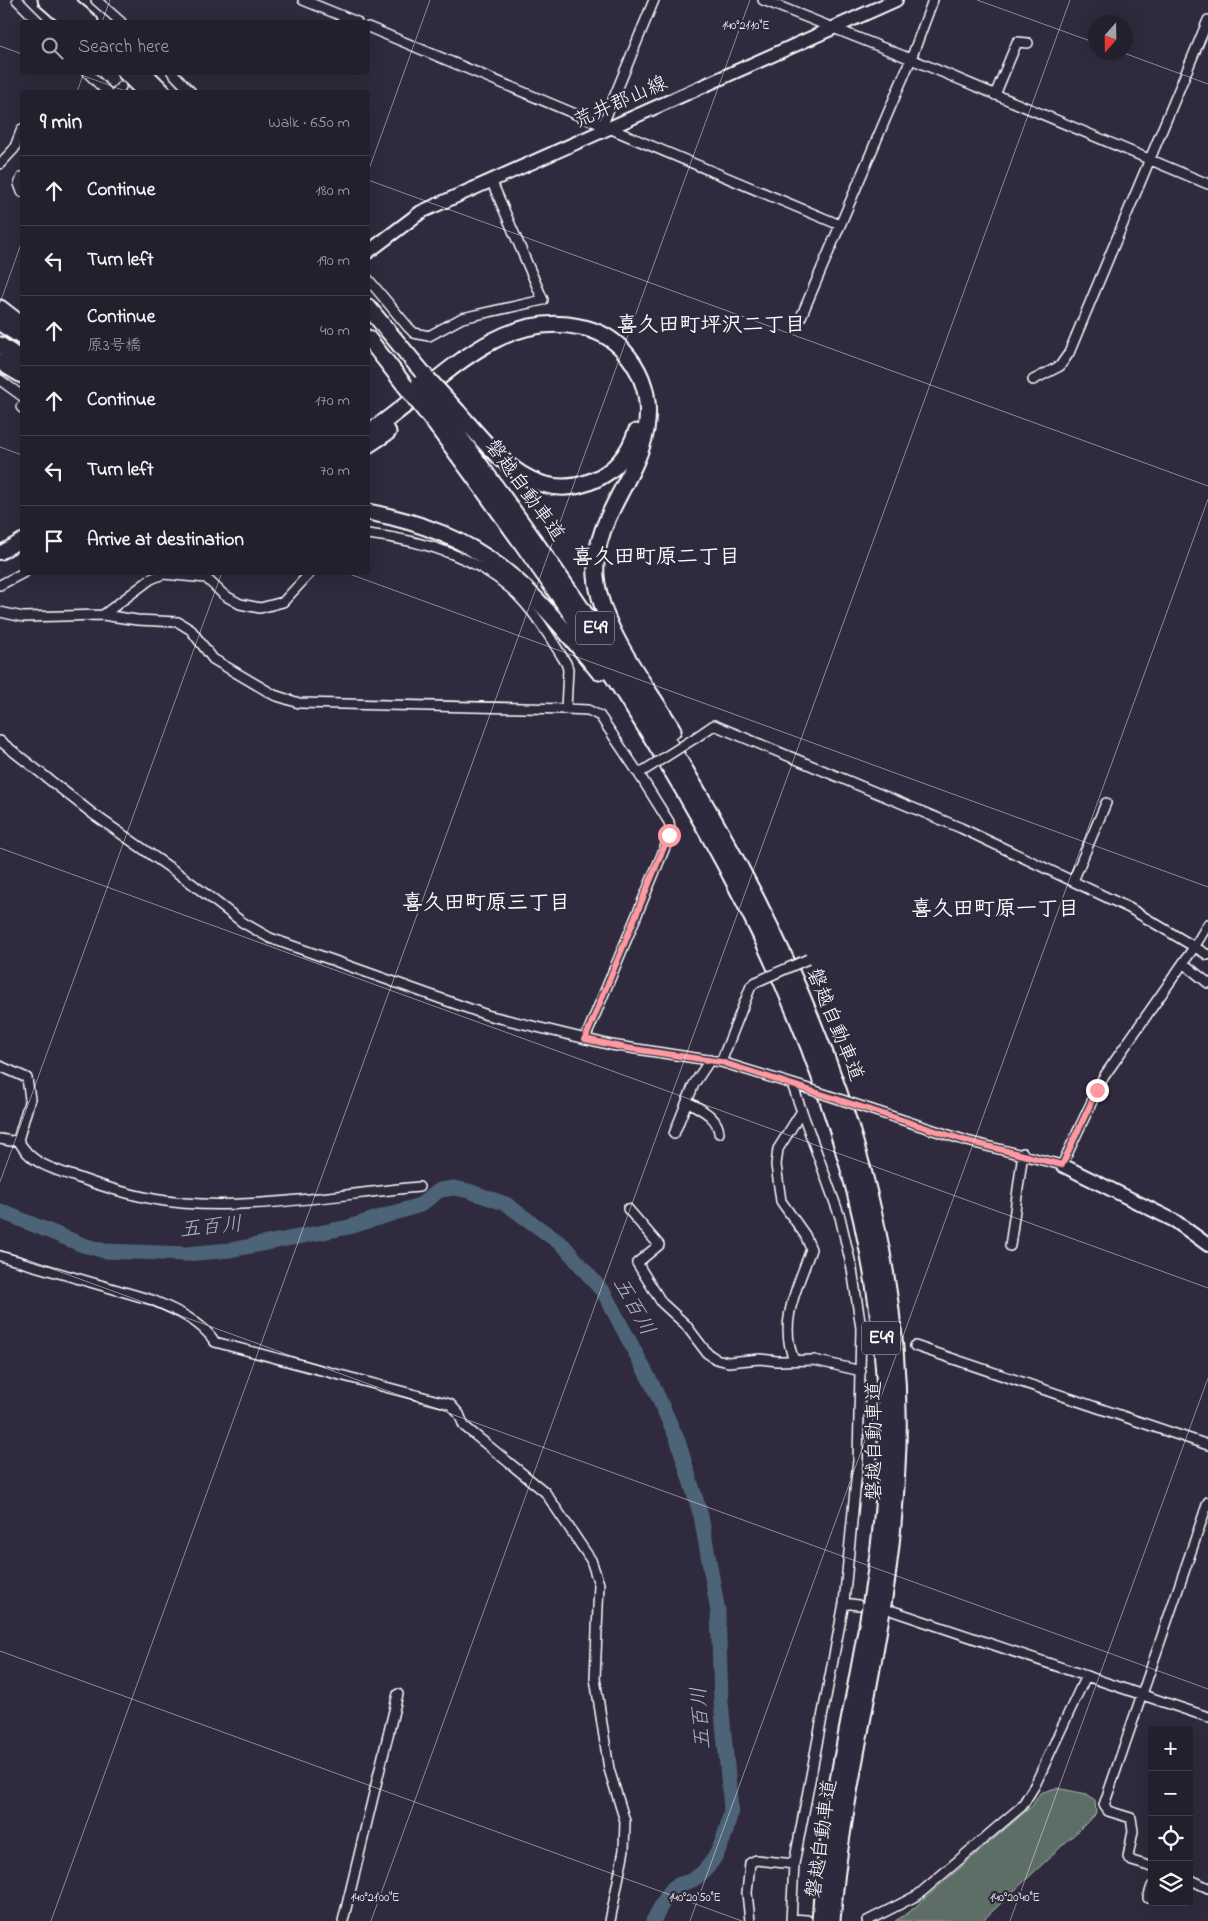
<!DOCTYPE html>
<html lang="en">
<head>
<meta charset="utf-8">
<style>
  body { margin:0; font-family:"Indie Flower","Klee One",sans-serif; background:#2b2836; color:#f1f3f6 }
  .controls { position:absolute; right:15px; bottom:15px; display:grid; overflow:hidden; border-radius:5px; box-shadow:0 5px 20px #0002 }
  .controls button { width:45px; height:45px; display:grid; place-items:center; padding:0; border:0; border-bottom:1px solid #403e4a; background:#23202e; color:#f1f3f6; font:25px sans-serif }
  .compass { position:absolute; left:1088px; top:15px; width:45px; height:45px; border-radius:50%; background:#23202e; box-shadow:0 5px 20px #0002; rotate:200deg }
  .stop { position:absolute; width:15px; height:15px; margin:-11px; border:4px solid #ff9aa2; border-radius:50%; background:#fff }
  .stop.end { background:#ff9aa2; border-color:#fff; box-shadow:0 1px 5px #0008 }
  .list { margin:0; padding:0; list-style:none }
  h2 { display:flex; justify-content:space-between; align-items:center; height:65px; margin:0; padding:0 20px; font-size:21px }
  h2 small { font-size:16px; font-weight:400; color:#a3a3aa }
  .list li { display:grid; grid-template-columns:32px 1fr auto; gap:15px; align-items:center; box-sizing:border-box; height:70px; padding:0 20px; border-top:1px solid #403e4a }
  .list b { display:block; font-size:19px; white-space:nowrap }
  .list p { margin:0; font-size:16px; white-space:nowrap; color:#a3a3aa }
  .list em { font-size:16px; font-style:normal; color:#a3a3aa }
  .icon { flex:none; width:28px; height:28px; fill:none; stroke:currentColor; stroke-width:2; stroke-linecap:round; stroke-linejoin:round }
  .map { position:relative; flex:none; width:1208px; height:1921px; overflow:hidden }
  .search { position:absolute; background:#23202e; box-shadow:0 5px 20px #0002; left:20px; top:20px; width:350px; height:55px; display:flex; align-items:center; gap:12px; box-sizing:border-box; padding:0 18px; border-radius:5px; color:#a3a3aa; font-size:19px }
  .panel { position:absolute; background:#23202e; box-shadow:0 5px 20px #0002; left:20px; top:90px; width:350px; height:485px; border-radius:5px }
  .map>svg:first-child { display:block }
  .green { fill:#5c6e66; stroke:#aeb6b2 }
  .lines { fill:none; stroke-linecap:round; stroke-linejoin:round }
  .river { stroke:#4d6377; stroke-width:15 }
  .street-casing { stroke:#fff; stroke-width:12 }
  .secondary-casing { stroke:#fff; stroke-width:16 }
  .highway-casing { stroke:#fff; stroke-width:19 }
  .street { stroke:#2f2a3d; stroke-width:9 }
  .secondary { stroke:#2f2a3d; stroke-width:12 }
  .highway { stroke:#2f2a3d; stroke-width:15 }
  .street-bridge-casing { stroke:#fff; stroke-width:12; stroke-linecap:butt }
  .highway-bridge-casing { stroke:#fff; stroke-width:19; stroke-linecap:butt }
  .street-bridge { stroke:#2f2a3d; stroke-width:9 }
  .highway-bridge { stroke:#2f2a3d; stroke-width:15 }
  .route { stroke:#ff9aa2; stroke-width:6 }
  .ticks { fill:none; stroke:#fff; stroke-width:1; stroke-opacity:0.45 }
  .labels { text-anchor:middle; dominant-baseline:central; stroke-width:4.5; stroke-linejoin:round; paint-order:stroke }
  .shield { fill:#2f2a3d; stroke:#c1bfc5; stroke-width:1 }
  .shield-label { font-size:19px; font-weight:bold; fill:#fff }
  .street-label { font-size:20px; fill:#fff; stroke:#2f2a3d }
  .neighbourhood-label { font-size:21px; font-weight:bold; fill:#fff; stroke:#2f2a3d }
  .water-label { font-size:21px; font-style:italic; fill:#afb9c2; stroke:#2f2a3d }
  .ticks-label { font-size:12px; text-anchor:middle; fill:#fff; stroke:#2f2a3d; stroke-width:4.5; stroke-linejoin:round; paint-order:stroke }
</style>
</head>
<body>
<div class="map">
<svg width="1208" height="1921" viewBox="0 0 1208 1921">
  <rect width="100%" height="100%" fill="#2f2a3d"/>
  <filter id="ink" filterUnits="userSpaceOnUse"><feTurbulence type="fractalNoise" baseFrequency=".02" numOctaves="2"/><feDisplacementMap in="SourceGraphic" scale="10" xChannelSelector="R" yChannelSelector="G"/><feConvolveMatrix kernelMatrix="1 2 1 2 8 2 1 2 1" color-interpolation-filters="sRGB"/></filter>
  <g filter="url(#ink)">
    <path class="green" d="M1056,1788L1087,1794L1095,1800L1096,1814L982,1921H895L908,1913L1032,1806L1040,1793Z"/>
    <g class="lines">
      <path class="river" d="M0,1211L83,1245L105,1251L186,1254L230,1250L349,1227L420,1205L440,1190L454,1188L469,1191L506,1204L564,1246L604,1293L653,1386L678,1441L701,1516L718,1611L721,1702L731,1809C727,1833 717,1865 694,1879C688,1883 678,1883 673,1888C665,1896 659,1911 653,1921"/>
      <defs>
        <path id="street" d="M17,0L39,22
          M96,0L121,22
          M303,0L357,22
          M763,0L911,59L1208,184
          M368,27L840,225
          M87,72L107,92
          M172,72L191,92
          M116,92L121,87
          M995,95L1017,42L1028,43
          M603,124L654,0
          M0,164L14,149L22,129
          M22,177L19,184L22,192
          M368,279L408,327L414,333L429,336L462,318L543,300L491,180
          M801,317L911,59L933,0
          M0,380L22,396
          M1033,380L1060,366L1069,353L1208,20
          M21,407L22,408
          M368,534C418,540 472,554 511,589C534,610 550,637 566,663L568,669L566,709
          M0,585L25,572
          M0,612L23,617L103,615L137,620L178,622L191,630L213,659L274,695L299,703L566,709L588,710L600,716L639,774L643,771
          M103,615L151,579L163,574L206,578L224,595L240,604L260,608L283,602L311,572
          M695,738L714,725L961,828L1129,908L1208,955
          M0,741L93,814L186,879L242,922L270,938L487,1015L611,1045L721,1062L812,1090
          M1073,881L1106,803
          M1183,963L1208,983
          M585,1039L671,833L669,822L639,774
          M721,1062L751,986L756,982
          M0,1066L27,1078L30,1099L18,1140L11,1141L0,1139
          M687,1101C699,1109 718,1116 719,1133
          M857,1105L967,1141L1062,1165L1103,1078L1195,946L1208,924
          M674,1134L694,1084L710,1060
          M18,1140C32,1165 51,1168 76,1177C101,1186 127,1194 153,1199C233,1214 338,1194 419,1187
          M628,1209L659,1245L637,1263L662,1303L685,1324L707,1353L716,1359L728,1362L760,1359L777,1361L814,1360L861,1371
          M1010,1246L1023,1153
          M0,1256L152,1300C173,1309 202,1321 215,1342L450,1404L459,1414L464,1426L545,1492L591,1560L599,1584L595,1678L609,1769L625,1821L624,1850L610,1921
          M915,1346L1208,1445
          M794,1360C778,1321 798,1287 811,1249L805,1235L781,1201L776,1165L778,1149L802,1111
          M844,1603L858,1605
          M893,1611L1208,1717
          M1152,1867L1132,1861L1128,1857L1133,1831L1131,1818L1108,1811L1104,1805L1208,1502
          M1189,1879L1208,1888
          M1148,1898L1152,1886
          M791,1919L807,1920
          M343,1921L398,1694
          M750,1921L747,1893L750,1863L756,1860L794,1864
          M791,1921L794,1864L844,1603L858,1460L861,1328L852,1269L840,1217L792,1084
          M867,1921L918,1895L1022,1806L1035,1785L1086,1676"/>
        <path id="secondary" d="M368,252L421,212L896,0
          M0,553L22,540
          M1062,1165L1175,1221L1208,1245"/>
        <path id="highway" d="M46,0L71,22
          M64,0L90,22
          M125,72L145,92
          M143,72L163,92
          M368,307L428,379
          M0,308L22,325
          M0,323L22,337
          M368,338L410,392
          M0,345L22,360
          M0,362L22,375
          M458,412C493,452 534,507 594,480C615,471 629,453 636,432
          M448,421C663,714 908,1066 898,1446C896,1511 889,1575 877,1640C861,1734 839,1826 832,1921
          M438,428C655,721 888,1061 886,1440C886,1603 830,1759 820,1921
          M368,433C432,392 494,308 580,327C596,330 612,338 623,350C644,373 651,400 646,430C636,482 592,520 596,576C601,630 646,684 673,730
          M368,445L388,432
          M368,512C484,534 528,584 599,672"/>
      </defs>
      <use href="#street" class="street-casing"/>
      <use href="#secondary" class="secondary-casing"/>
      <use href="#highway" class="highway-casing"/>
      <use href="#street" class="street"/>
      <use href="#secondary" class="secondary"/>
      <use href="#highway" class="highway"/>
      <defs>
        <path id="street-bridge" d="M643,771L695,738
          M756,982L808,959
          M812,1090L857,1105"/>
        <path id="highway-bridge" d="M428,379L458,412
          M419,384L448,421
          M410,392L438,428"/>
      </defs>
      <use href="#street-bridge" class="street-bridge-casing"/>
      <use href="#highway-bridge" class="highway-bridge-casing"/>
      <use href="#street-bridge" class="street-bridge"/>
      <use href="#highway-bridge" class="highway-bridge"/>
    </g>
  </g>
  <g class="lines" filter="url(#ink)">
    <path class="route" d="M669,835L585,1039L626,1048L721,1062L967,1141L1062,1165L1097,1090"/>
  </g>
  <path class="ticks" d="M977,0L1096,43M102,22L110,0M0,46L22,54M1121,52L1208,84M73,72L128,92M77,92L84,72M368,172L430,0M368,180L1208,486M0,303L22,241M0,447L22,455M344,572L1208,887M0,848L1208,1288M0,1182L222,572M0,1250L1208,1689M0,1651L742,1921M51,1921L750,0M371,1921L1070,0M690,1921L1208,499M1010,1921L1208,1378"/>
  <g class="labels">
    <g class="shield">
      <rect x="576" y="611.5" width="38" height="33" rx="4"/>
      <rect x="862" y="1321.5" width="38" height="33" rx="4"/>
    </g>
    <g class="shield-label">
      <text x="595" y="628">E49</text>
      <text x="881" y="1338">E49</text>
    </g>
    <g class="street-label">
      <text transform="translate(621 103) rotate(-24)">荒井郡山線</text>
      <text transform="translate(524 491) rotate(54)">磐越自動車道</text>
      <text transform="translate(834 1025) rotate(68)">磐越自動車道</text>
      <text transform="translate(875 1441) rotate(-90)">磐越自動車道</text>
      <text transform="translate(823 1839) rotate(-82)">磐越自動車道</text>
    </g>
    <g class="neighbourhood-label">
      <text x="711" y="326">喜久田町坪沢二丁目</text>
      <text x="656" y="558">喜久田町原二丁目</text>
      <text x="486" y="904">喜久田町原三丁目</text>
      <text x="995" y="910">喜久田町原一丁目</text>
    </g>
    <g class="water-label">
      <text transform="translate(211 1228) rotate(-6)">五百川</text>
      <text transform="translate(633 1307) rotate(61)">五百川</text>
      <text transform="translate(702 1718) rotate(-94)">五百川</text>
    </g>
  </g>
  <g class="ticks-label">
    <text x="746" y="29">140°21'10"E</text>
    <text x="375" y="1901">140°21'00"E</text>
    <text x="695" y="1901">140°20'50"E</text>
    <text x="1015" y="1901">140°20'40"E</text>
  </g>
</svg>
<div class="controls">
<button>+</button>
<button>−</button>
<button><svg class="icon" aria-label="locate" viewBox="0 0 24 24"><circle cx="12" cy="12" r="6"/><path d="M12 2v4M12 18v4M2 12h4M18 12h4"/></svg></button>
<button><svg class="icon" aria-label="layers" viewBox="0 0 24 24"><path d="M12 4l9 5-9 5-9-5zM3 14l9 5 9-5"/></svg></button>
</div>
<svg class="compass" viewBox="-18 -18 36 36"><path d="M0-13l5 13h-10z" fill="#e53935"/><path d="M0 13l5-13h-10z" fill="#a3a3aa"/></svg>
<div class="stop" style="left:669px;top:835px"></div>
<div class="stop end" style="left:1097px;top:1090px"></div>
<div class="search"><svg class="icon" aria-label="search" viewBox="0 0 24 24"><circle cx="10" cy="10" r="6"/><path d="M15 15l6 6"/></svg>Search here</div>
<section class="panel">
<h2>9 min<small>Walk · 650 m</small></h2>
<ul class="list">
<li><svg class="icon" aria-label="ahead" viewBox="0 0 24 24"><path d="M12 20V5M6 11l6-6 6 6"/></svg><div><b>Continue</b></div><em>180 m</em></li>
<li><svg class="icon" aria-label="left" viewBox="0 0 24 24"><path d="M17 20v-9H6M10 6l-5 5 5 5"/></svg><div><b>Turn left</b></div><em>190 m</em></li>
<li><svg class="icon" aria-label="ahead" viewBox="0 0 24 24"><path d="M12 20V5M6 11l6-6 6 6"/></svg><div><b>Continue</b><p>原3号橋</p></div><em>40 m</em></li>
<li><svg class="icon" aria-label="ahead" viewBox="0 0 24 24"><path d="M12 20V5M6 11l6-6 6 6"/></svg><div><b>Continue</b></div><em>170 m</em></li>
<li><svg class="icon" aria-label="left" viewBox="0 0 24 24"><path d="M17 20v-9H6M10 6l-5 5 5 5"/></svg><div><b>Turn left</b></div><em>70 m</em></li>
<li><svg class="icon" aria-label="arrive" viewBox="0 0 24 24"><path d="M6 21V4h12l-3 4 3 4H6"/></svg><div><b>Arrive at destination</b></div></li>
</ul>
</section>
</div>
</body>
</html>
